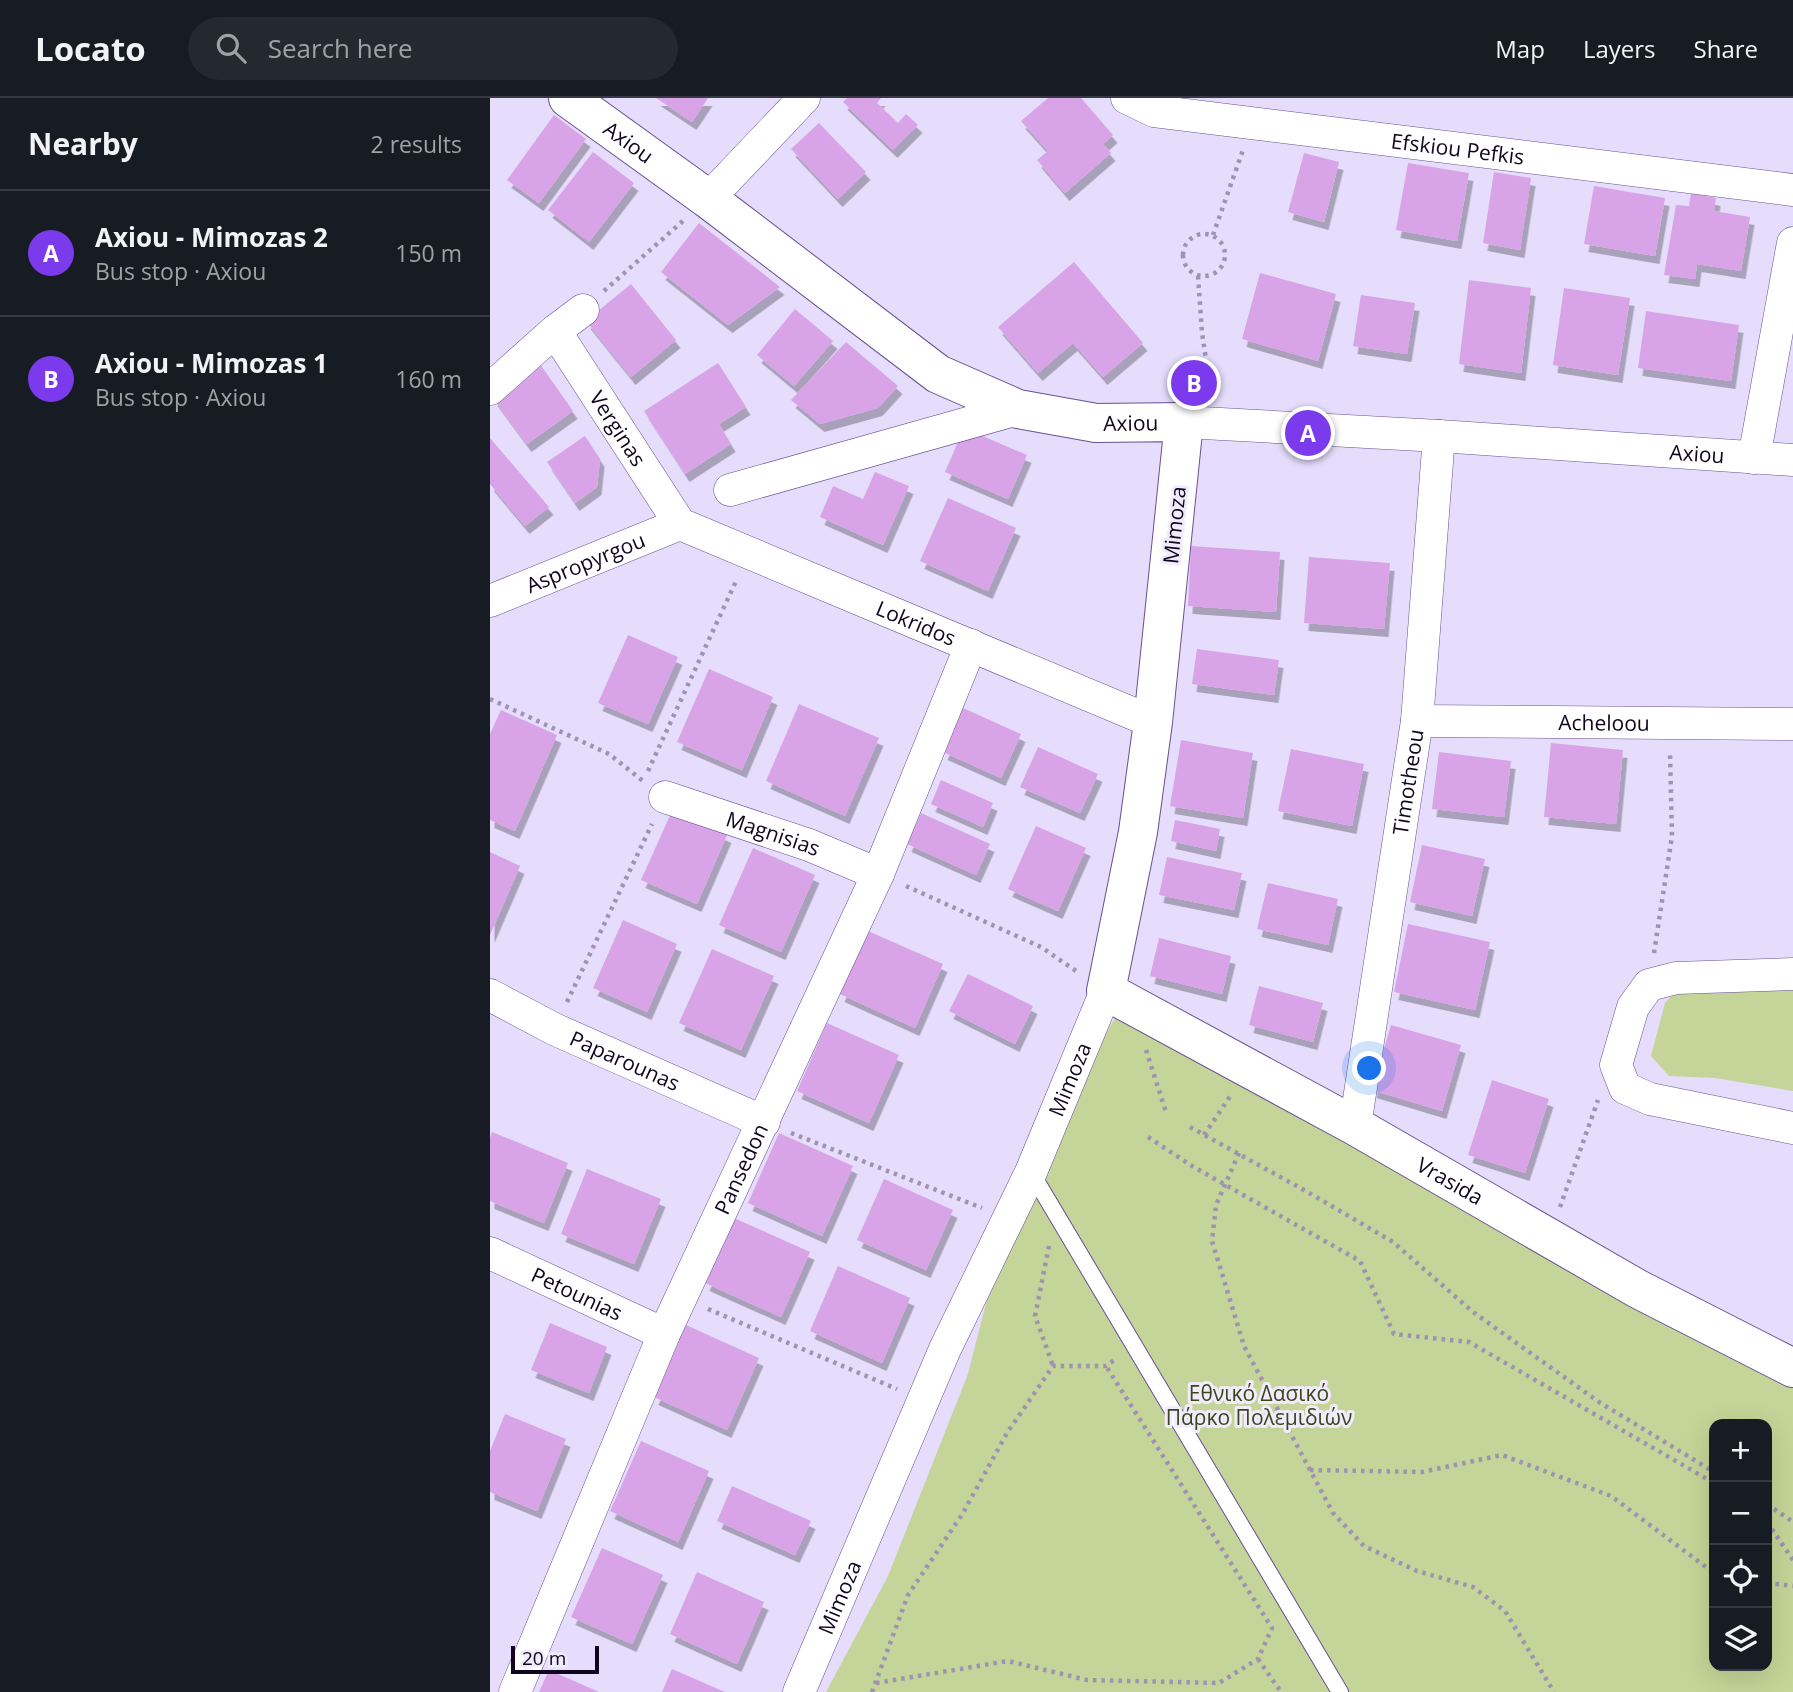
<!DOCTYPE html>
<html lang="en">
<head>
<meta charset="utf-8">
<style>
  body { margin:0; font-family:"Open Sans",sans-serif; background:#242831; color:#f1f3f6 }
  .controls { position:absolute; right:21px; bottom:21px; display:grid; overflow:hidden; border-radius:14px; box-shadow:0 7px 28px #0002 }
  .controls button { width:63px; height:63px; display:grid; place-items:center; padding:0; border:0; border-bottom:2px solid #363941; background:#171b24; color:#f1f3f6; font:35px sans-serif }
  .scale { position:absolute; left:21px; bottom:18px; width:88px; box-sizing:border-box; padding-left:7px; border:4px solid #0f051f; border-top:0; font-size:19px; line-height:24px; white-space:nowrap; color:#0f051f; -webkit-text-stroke:5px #f1ecfc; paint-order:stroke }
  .you { position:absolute; left:880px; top:971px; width:24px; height:24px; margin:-18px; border:5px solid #fff; border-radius:50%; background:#1a73e8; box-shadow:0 0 0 10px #1a73e833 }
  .badge { display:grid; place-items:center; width:46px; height:46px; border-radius:50%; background:#7c3aed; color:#fff; font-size:23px; font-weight:700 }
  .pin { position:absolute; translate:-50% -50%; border:4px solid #fff; box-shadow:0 2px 7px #0006 }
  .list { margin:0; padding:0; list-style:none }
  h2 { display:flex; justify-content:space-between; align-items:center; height:91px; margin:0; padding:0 28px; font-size:30px }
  h2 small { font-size:23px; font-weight:400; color:#9ea1a6 }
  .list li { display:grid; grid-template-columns:46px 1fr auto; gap:21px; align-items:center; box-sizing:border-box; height:126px; padding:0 28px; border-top:2px solid #363941 }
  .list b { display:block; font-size:26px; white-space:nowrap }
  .list p { margin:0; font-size:23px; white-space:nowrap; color:#9ea1a6 }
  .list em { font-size:23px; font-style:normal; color:#9ea1a6 }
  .icon { flex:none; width:38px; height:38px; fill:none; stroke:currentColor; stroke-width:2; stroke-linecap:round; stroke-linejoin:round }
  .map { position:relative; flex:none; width:1303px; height:1594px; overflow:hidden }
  header { display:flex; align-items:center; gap:42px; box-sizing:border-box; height:98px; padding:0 35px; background:#171b24; border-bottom:2px solid #363941 }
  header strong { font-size:33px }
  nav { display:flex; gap:38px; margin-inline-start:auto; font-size:24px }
  .search { width:490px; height:63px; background:#242831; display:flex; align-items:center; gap:18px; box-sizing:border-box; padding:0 24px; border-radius:38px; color:#9ea1a6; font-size:26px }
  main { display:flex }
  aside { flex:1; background:#171b24 }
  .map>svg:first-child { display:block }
  .green { fill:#c5d498; fill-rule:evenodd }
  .building { fill:#d9a4e7; filter:url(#shadow) }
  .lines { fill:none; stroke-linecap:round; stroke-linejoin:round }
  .service-casing { stroke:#695095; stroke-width:18 }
  .minor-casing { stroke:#695095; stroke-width:33 }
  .tertiary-casing { stroke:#695095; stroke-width:40 }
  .path { stroke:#9e94b2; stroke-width:4.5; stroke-dasharray:3.5 5; stroke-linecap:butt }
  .service { stroke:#fff; stroke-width:16 }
  .minor { stroke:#fff; stroke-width:32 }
  .tertiary { stroke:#fff; stroke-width:38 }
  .labels { text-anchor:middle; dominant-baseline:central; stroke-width:6; stroke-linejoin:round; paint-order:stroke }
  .street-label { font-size:21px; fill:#0f051f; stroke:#f1ecfc }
  .park-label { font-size:21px; fill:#3d451c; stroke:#f1ecfc }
</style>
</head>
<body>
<header>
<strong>Locato</strong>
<div class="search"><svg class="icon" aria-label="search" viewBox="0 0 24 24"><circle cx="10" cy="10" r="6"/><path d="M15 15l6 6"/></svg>Search here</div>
<nav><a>Map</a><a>Layers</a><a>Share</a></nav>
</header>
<main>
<aside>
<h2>Nearby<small>2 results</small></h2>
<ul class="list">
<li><span class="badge">A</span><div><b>Axiou - Mimozas 2</b><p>Bus stop · Axiou</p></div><em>150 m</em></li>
<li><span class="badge">B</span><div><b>Axiou - Mimozas 1</b><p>Bus stop · Axiou</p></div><em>160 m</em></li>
</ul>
</aside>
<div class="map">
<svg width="1303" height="1594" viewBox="0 0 1303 1594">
  <defs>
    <filter id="shadow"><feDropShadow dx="4.5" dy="8" stdDeviation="0" flood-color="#0004"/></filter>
  </defs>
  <rect width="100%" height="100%" fill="#e6dcfc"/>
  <path class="green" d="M1186,892H1303V993L1225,980L1179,978L1161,958L1175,905Z
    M627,917L1303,1277V1594H336L398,1478L478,1276L528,1080ZM1224,1326H1277V1568H1224Z"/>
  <path class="building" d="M166,0H218L202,24Z
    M357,0H391L387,5L408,25L416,16L428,27L403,52L353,4Z
    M558,0H591L623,37L613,46L621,55L575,95L547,62L558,53L531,23Z
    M64,17L96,41L49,105L17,82Z
    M329,25L376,74L348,101L301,51Z
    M103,54L144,85L99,144L58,112Z
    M814,55L849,64L834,124L798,114Z
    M918,65L979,75L967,143L906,132Z
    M1004,74L1041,80L1030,152L993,145Z
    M1104,88L1175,100L1165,158L1094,146Z
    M1201,95L1226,100L1224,113L1260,119L1251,173L1207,166L1205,181L1174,177L1186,107L1199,108Z
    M209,125L290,189L238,227L171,174Z
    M584,164L653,245L613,279L583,245L548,275L508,229Z
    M770,175L846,196L828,263L752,241Z
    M979,182L1041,190L1031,275L969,266Z
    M141,186L186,242L141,279L96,223Z
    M1074,190L1140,200L1128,277L1063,267Z
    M871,197L925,205L917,256L863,248Z
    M305,211L343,243L304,288L267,257Z
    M1156,213L1249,227L1241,283L1148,270Z
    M356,244L408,288L388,310L330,326L301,302Z
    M228,265L256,309L229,326L241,346L195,376L154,313Z
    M50,266L83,313L37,346L3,300Z
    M474,330L537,357L518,401L455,374Z
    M95,338L110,361L107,389L85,405L57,364Z
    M0,340L59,409L35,428L0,386Z
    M385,374L419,388L393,447L330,419L343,388L373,401Z
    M458,400L526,430L498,493L430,463Z
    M701,448L790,454L786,514L698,508Z
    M819,459L900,465L894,531L814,525Z
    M138,537L188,559L158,626L108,605Z
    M707,551L789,562L784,597L702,586Z
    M219,571L283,599L252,672L187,644Z
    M309,606L389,640L355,718L276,683Z
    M473,610L531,636L511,680L453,654Z
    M11,612L67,637L25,733L0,722V636Z
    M691,642L763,655L753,720L680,708Z
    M1061,645L1133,652L1126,726L1054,719Z
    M548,649L608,676L590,715L530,689Z
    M801,651L874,666L862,728L788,713Z
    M949,654L1021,663L1014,719L942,711Z
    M451,682L503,705L493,729L441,706Z
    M182,713L237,737L207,806L151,782Z
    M431,715L500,746L486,777L417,746Z
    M685,722L730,731L726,753L681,743Z
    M546,728L596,750L568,813L518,791Z
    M932,747L995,761L982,818L920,804Z
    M263,750L325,777L291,854L229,827Z
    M0,754L30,768L0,837Z
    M677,759L752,775L744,812L669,797Z
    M778,785L848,801L838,847L767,831Z
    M133,822L187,846L157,914L103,890Z
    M918,826L1000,844L985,912L904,894Z
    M378,833L453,866L425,930L350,896Z
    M669,840L741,858L732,896L660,878Z
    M222,851L284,878L251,952L189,925Z
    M478,876L543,908L525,946L459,913Z
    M769,888L833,905L823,944L759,927Z
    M337,925L409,957L379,1025L307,993Z
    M901,927L971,947L952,1013L882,992Z
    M1002,982L1059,1001L1035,1075L978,1057Z
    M2,1034L78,1065L54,1125L0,1103V1040Z
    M289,1035L363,1068L332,1138L258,1105Z
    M97,1071L171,1101L144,1166L71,1136Z
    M394,1081L463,1112L436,1172L367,1142Z
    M244,1120L320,1154L291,1219L215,1185Z
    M348,1168L420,1200L392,1265L320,1233Z
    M60,1225L117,1249L99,1295L41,1272Z
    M196,1227L269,1260L237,1332L164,1299Z
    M15,1316L76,1341L47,1413L0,1394V1353Z
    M151,1343L219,1373L188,1444L120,1413Z
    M242,1388L321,1423L305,1457L227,1423Z
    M112,1450L173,1477L142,1546L81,1519Z
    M207,1474L274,1504L247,1566L180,1536Z
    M182,1571L235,1594H172Z
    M59,1572L109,1594H49Z"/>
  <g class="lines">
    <defs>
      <path id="service" d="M541,1074L850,1594"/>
      <g id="minor">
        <path id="s1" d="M637,0L664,13L1303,92"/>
        <path d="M218,101L314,0"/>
        <path id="s2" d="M65,233L190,426"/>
        <path d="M0,291L65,233L93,212"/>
        <path id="s3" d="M694,324L949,338L1303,362"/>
        <path d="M1264,360L1303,145"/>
        <path d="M240,392L528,311"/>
        <path id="s4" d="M190,426L663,624"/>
        <path id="s5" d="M0,503L190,426"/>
        <path id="s6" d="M927,623L1303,626"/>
        <path id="s7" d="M175,699L319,747L388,776"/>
        <path d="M1303,876L1186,880L1159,887L1143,909L1126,967L1135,990L1160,1001L1303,1030"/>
        <path id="s8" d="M0,897L64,931L274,1024"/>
        <path id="s9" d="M865,1028L927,623L949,338"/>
        <path id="s10" d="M0,1155L174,1236"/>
        <path id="s11" d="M25,1594L174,1236L388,776L481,547"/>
        <path id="s12" d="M309,1594L455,1251L541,1074L616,893"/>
      </g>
      <g id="tertiary">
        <path id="s13" d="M78,0L218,101L448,276L528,311L606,325L694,324L663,624L648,734L616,893L865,1028L1148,1191L1303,1270"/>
      </g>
    </defs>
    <use href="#service" class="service-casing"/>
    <use href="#minor" class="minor-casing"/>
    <use href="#tertiary" class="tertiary-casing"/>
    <path class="path" d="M693 157a21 21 0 1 1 42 0a21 21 0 1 1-42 0Z
      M723,137L753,52
      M708,178L712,235L720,287L714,296
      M114,193L194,122
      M0,601L119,656L153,683
      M158,673L247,481
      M416,788L551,849L586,873
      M1164,855L1182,738L1180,655
      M77,904L162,726
      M656,952L676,1014
      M700,1029L821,1096L903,1144L983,1214L1109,1304L1224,1374
      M301,1035L492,1110
      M714,1037L741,997
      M658,1039L702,1068L870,1163L904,1236L979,1244L1224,1385
      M749,1055L726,1107L722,1143L754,1248L843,1415L874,1448L927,1473L983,1489L1015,1513L1064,1594
      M1070,1109L1108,1002
      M559,1148L545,1218L563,1268
      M218,1211L407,1291
      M820,1372L932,1374L1012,1357L1121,1398L1224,1475
      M1277,1406L1303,1424
      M1277,1424L1303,1462
      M1277,1485L1303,1488
      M768,1561L791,1594
      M386,1585L518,1563L597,1582L729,1585L768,1561L782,1530L616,1268
      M382,1594L418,1497L473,1415L517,1335L563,1268H616L626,1261"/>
    <use href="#service" class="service"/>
    <use href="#minor" class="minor"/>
    <use href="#tertiary" class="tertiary"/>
  </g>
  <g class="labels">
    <g class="street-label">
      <text stroke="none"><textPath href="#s13" startOffset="75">Axiou</textPath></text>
      <text stroke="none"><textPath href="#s1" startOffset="336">Efskiou Pefkis</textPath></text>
      <text stroke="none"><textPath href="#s13" startOffset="663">Axiou</textPath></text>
      <text stroke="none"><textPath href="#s2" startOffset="116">Verginas</textPath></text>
      <text stroke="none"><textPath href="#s3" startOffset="514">Axiou</textPath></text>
      <text transform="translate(684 427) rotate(-84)">Mimoza</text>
      <text stroke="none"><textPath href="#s5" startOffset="103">Aspropyrgou</textPath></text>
      <text stroke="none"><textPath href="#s4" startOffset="256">Lokridos</textPath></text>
      <text stroke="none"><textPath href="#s6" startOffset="187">Acheloou</textPath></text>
      <text stroke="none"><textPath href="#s9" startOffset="348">Timotheou</textPath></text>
      <text stroke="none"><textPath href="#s7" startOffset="114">Magnisias</textPath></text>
      <text stroke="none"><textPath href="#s8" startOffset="150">Paparounas</textPath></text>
      <text stroke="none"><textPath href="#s12" startOffset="670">Mimoza</textPath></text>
      <text stroke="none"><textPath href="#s11" startOffset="570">Pansedon</textPath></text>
      <text stroke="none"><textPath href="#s13" startOffset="1684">Vrasida</textPath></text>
      <text stroke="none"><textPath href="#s10" startOffset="96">Petounias</textPath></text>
      <text stroke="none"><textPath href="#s12" startOffset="103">Mimoza</textPath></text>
    </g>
    <g class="park-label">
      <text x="769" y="1295">Εθνικό Δασικό<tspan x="769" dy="24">Πάρκο Πολεμιδιών</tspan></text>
    </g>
  </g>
</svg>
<div class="controls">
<button>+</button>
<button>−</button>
<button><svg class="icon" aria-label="locate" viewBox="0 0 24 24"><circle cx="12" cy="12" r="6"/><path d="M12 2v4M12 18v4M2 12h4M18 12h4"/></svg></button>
<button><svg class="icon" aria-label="layers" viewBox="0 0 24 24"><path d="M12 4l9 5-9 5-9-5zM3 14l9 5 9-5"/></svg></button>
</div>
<div class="scale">20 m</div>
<div class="you"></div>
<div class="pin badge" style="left:818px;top:335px">A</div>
<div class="pin badge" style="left:704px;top:285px">B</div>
</div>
</main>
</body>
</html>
